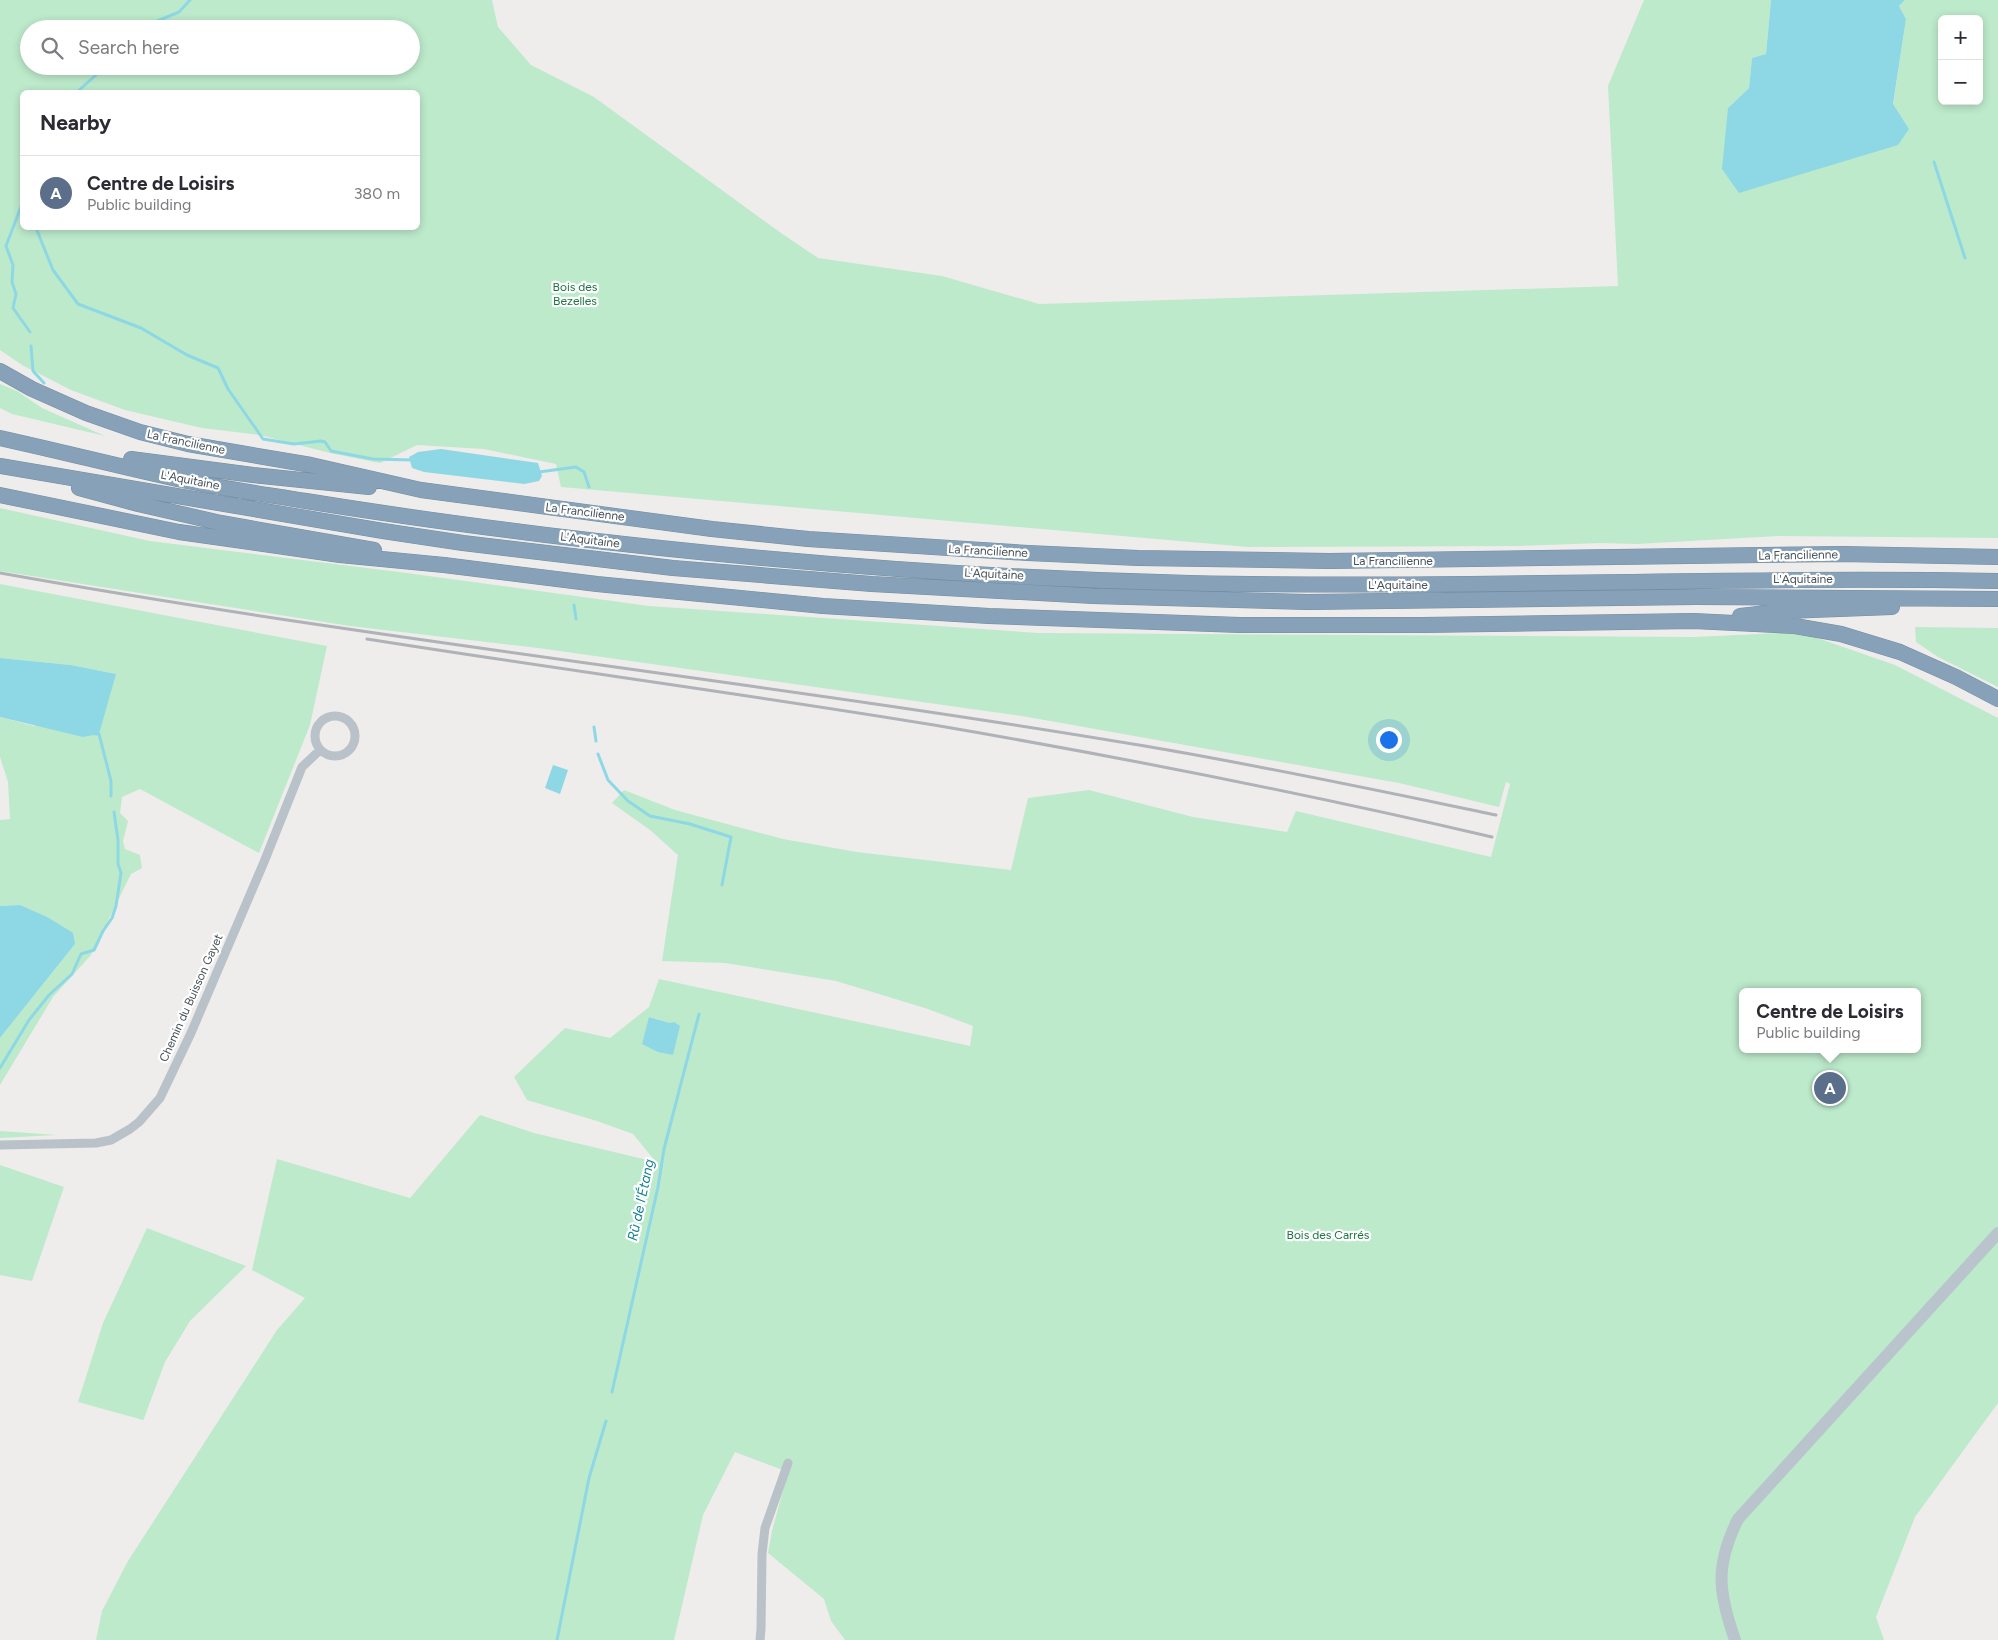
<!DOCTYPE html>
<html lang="en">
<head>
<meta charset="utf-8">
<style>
  body { margin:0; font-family:Figtree,sans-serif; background:#f7f7f7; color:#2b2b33 }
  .controls { position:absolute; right:15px; top:15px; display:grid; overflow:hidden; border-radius:8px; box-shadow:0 2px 8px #0003 }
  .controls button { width:45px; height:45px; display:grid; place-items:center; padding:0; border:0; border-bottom:1px solid #e1e1e2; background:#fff; color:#2b2b33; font:25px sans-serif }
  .you { position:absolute; left:1388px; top:739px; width:18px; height:18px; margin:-12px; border:4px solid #fff; border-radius:50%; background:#1a73e8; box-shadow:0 0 0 8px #1a73e833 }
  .badge { display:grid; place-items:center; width:32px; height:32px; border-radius:50%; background:#2563eb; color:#fff; font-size:16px; font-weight:700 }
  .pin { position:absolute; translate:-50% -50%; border:2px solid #fff; box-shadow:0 1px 5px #0006 }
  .popup { position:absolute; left:1739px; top:988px; width:182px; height:65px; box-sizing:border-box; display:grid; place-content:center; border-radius:8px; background:#fff; filter:drop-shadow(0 1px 4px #0005); font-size:16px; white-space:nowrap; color:#7c7c81 }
  .popup b { font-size:19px; color:#2b2b33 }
  .popup::after { content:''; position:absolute; left:50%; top:100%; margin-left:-10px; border:10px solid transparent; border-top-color:#fff }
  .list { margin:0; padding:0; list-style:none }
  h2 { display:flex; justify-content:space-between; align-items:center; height:65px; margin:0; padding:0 20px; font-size:21px }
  h2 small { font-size:16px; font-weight:400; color:#7c7c81 }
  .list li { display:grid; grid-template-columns:32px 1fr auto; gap:15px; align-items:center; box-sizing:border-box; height:75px; padding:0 20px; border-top:1px solid #e1e1e2 }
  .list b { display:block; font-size:19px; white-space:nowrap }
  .list p { margin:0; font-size:16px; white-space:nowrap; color:#7c7c81 }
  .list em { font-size:16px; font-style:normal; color:#7c7c81 }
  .icon { flex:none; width:28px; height:28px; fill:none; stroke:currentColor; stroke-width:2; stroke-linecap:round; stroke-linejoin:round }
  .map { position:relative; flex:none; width:1998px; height:1640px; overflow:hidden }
  .search { position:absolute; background:#fff; box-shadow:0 2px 8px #0003; left:20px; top:20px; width:400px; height:55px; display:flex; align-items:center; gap:12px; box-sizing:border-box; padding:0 18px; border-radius:28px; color:#7c7c81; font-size:19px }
  .panel { position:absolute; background:#fff; box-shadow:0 2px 8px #0003; left:20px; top:90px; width:400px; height:140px; border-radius:8px }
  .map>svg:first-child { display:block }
  .green { fill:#bdeacb; fill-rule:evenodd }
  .water { fill:#8dd8e4 }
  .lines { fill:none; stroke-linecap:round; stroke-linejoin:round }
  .stream { stroke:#8dd8e4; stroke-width:3 }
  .highway-casing { stroke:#728da3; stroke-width:16 }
  .street { stroke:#b8c2c8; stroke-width:9 }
  .secondary { stroke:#b9c4cd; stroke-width:12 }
  .highway { stroke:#87a2b8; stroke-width:15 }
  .rail { stroke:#afb2b6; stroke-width:3 }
  .labels { text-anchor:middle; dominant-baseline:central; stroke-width:4.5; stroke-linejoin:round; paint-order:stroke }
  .park-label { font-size:12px; fill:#1d7342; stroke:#fff }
  .street-label { font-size:12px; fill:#465158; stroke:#fff }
  .water-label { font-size:14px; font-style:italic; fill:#168293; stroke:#fff }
</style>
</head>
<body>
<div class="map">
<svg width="1998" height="1640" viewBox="0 0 1998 1640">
  <rect width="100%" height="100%" fill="#efecec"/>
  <path class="green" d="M0,0H492L498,27L531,65L594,97L781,233L818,258L942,276L1039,304L1618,286L1608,86L1644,0H1771L1766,54L1752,58L1749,88L1728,108L1909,129L1893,105L1906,19L1899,6L1905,0H1998V538L1778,536L1637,544L1602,543L1517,546L1248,547L561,487L556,464L484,449L417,445L380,463L330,453L260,435L202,428L125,410L71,390L22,365L0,350ZM1942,19H1979V101H1942ZM29,29H411V66H29ZM22,92H418V228H22Z
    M0,384L17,391L42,408L105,436L12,414L0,408Z
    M0,508L150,541L399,572L649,606L1038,633L1693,637L1800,632L1895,665L1998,718V1403L1915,1517L1876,1617L1884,1640H845L831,1621L824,1599L768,1553L772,1531L788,1472L735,1452L703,1515L674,1640H96L102,1611L128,1561L277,1330L305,1298L252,1270L277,1159L410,1198L480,1115L534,1133L656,1162L633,1134L597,1121L527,1100L514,1077L565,1028L610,1038L649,1007L659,979L970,1046L973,1026L925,1008L836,981L725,963L662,961L678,855L650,830L612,803L624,790L675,810L783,839L857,852L1011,870L1028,798L1089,790L1193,817L1287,832L1296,811L1491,857L1510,784L1506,782L1499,807L1399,783L1022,716L538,648L350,626L0,571ZM1742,992H1918V1049H1742ZM650,1017L670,1023L642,1044Z
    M0,584L327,646L310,725L259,853L140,789L122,797L120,813L128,821L123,841L125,849L140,855L142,868L131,874L91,955L53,997L0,1085V1038L75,944L20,905L0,906V820L10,819L8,782L0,757V717L34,726L116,674L71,665L0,658Z
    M1915,627L1998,628V687L1938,657L1916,642Z
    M0,1131L57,1135L0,1138Z
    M0,1165L64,1187L32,1281L0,1275Z
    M147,1228L246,1266L190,1321L165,1362L143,1421V1420L78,1402L103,1323Z"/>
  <path class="water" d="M1771,0H1905L1899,6L1906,19L1893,104L1909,129L1898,145L1739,193L1722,169L1728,108L1749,88L1752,58L1766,54Z
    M441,449L538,463L542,476L539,481L524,484L424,472L412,468L409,457L418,452Z
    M0,658L71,665L116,674L99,734L83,737L0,717Z
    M553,765L568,770L560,794L545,788Z
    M20,905L47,917L70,931L73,933L75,944L0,1038V906Z
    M649,1017L670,1023L674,1022L680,1026L673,1055L658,1052L642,1044Z"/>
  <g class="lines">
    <path class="stream" d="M138,29L179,12L190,0
      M77,92L106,66
      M1934,162L1965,258
      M22,191V204L6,246L13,265L12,282L16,294L13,308L30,332
      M36,228L53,270L78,304L141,328L187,355L218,368L228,389L263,439L294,444L321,441L325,442L331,451L373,459L413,460
      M31,346L33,371L44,383
      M539,472L576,467L584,472L589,487
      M574,605L576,619
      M594,727L596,741
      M96,734H99L111,781V796
      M598,754L608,780L628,801L650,816L690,824L731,837L722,885
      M0,1068L29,1020L49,995L72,974L81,954L94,950L103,931L112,918L116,906L121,873L118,864V840L114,812
      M612,1392L658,1187L664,1149L699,1014
      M557,1640L589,1478L606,1421"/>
    <defs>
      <path id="highway" d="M0,371L32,389L86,413L140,432L188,444L311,465L421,490L712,529L808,539L1028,553L1138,558L1329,561L1842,554L1998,557
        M0,438C59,451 118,466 177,479C220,488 263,494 306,501C386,514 466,525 546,535C760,561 975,578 1190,583C1460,589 1729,576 1998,581
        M131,459L253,475L369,487
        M0,466L383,531L463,543L673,568L872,584L1093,596L1308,602L1695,597L1998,599
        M79,488L138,504L221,523L374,550
        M0,495L179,532L340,555L444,565L597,584L823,606L989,616L1240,625H1422L1694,621L1795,626L1841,634L1900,652L1956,677L1998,699
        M1740,616L1786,611L1892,607"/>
    </defs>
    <use href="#highway" class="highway-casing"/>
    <path class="street" d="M315 736a20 20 0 1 1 40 0a20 20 0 1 1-40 0Z
      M0,1145L96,1143L111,1140L130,1129L139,1122L160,1098L191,1033L264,862L302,767L320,750
      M760,1640L761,1629L762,1554L765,1528L788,1463"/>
    <path class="secondary" d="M1735,1640C1718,1591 1715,1566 1738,1519L1998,1233"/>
    <use href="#highway" class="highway"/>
    <path class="rail" d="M0,573C380,641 764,682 1145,746C1263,766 1380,791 1496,815
      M367,639C556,669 746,694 934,725C1121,757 1307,794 1492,837"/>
  </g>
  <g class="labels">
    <g class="park-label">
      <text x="575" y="287">Bois des<tspan x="575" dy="14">Bezelles</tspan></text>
      <text x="1328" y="1235">Bois des Carrés</text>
    </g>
    <g class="street-label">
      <text transform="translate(186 442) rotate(12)">La Francilienne</text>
      <text transform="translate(190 480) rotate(11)">L'Aquitaine</text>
      <text transform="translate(585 512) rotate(7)">La Francilienne</text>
      <text transform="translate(590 540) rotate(7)">L'Aquitaine</text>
      <text transform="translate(988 551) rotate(3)">La Francilienne</text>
      <text transform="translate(1798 555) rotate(-1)">La Francilienne</text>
      <text x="1393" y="561">La Francilienne</text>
      <text transform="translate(994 574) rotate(3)">L'Aquitaine</text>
      <text x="1803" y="579">L'Aquitaine</text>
      <text x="1398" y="585">L'Aquitaine</text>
      <text transform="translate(191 998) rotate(-66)">Chemin du Buisson Gayet</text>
    </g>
    <g class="water-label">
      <text transform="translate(641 1200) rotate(-78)">Rû de l'Étang</text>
    </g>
  </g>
</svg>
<div class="controls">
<button>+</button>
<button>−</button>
</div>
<div class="you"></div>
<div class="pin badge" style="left:1830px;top:1088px;background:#5c6f8a">A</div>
<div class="popup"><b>Centre de Loisirs</b>Public building</div>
<div class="search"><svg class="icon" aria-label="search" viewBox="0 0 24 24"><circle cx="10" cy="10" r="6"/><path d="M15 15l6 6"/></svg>Search here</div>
<section class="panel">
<h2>Nearby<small></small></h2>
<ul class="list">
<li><span class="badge" style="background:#5c6f8a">A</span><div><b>Centre de Loisirs</b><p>Public building</p></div><em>380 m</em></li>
</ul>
</section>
</div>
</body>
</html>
